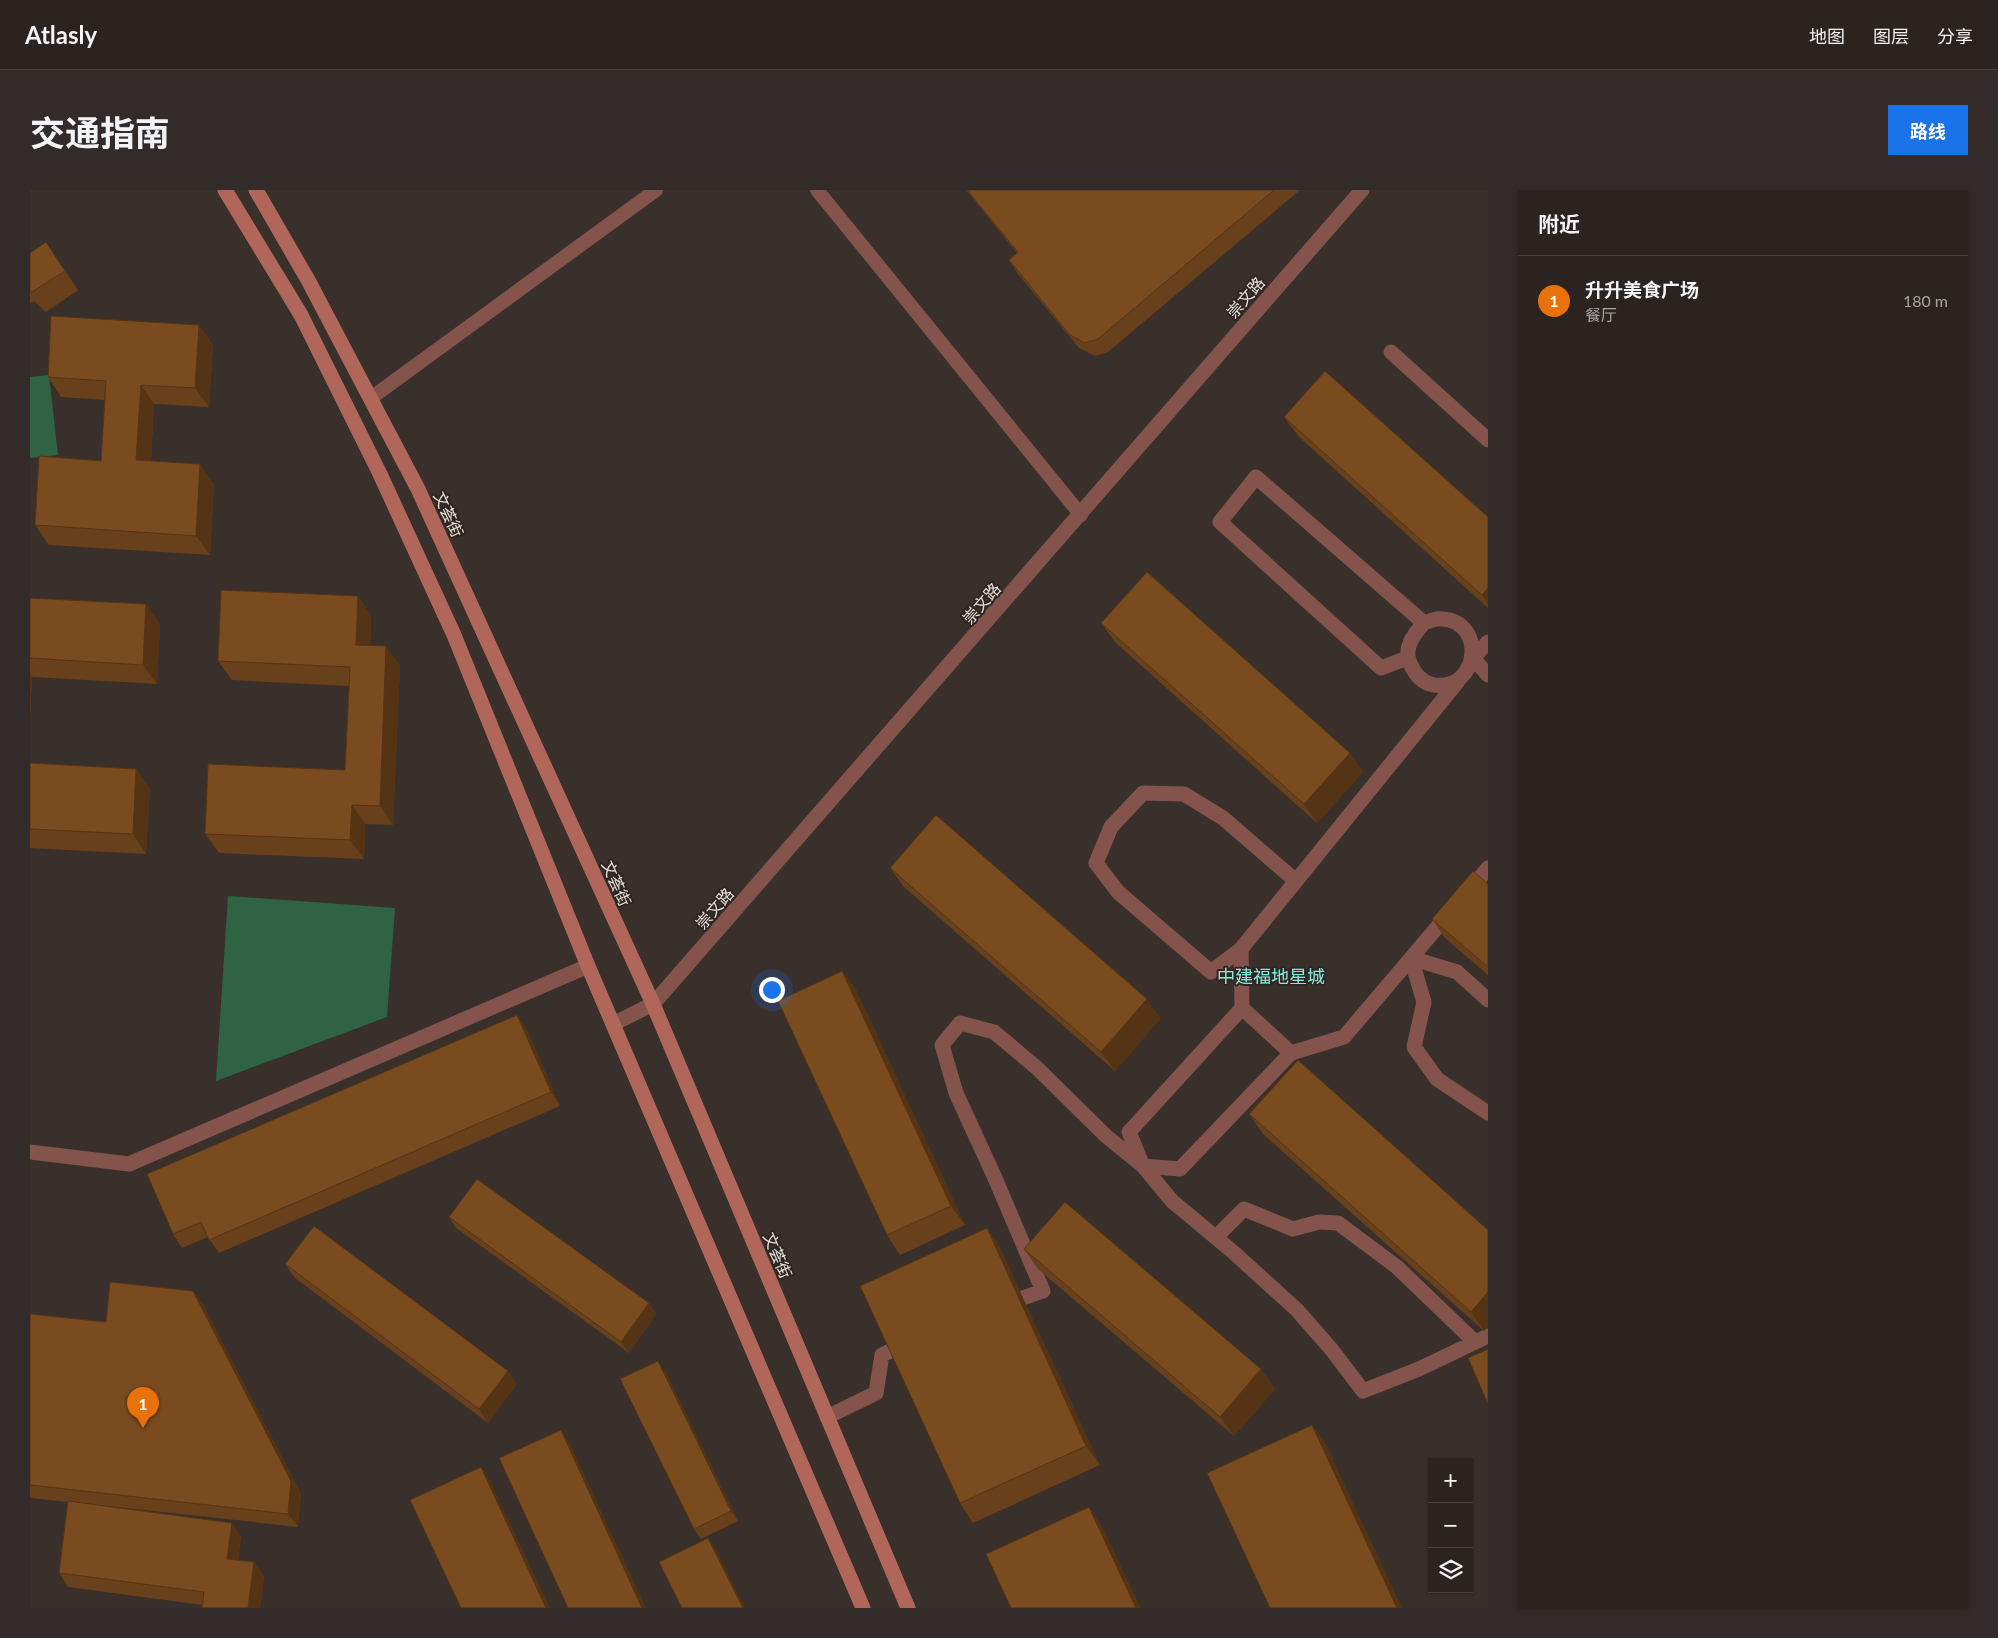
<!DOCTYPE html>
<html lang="zh">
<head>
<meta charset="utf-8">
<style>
  body { margin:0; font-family:Lato,"Noto Sans SC",sans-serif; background:#332b29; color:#f1f3f6 }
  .controls { position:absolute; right:15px; bottom:15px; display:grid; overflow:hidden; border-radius:0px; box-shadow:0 1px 4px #0004 }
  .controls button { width:45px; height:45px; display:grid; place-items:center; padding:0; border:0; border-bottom:1px solid #47403e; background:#2b2320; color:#f1f3f6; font:25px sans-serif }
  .you { position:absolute; left:741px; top:799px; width:18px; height:18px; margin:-12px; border:4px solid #fff; border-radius:50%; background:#1a73e8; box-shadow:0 0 0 8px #1a73e833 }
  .badge { display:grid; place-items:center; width:32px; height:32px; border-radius:50%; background:#1a73e8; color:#fff; font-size:16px; font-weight:700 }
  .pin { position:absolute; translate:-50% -41px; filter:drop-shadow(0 1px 2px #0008) }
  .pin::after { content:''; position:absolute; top:26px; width:18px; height:15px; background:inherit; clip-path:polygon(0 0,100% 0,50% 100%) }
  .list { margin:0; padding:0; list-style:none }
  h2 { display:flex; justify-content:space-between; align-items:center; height:65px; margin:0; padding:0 20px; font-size:21px }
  h2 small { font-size:16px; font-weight:400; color:#a6a4a5 }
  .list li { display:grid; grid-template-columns:32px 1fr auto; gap:15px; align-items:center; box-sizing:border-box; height:90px; padding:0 20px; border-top:1px solid #47403e }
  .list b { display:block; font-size:19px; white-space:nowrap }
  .list p { margin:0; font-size:16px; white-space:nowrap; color:#a6a4a5 }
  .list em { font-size:16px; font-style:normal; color:#a6a4a5 }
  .icon { flex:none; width:28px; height:28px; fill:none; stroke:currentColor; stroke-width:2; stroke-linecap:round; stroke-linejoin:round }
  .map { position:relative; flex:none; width:1458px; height:1418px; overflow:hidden; border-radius:0px }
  header { display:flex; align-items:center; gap:30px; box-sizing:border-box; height:70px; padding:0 25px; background:#2b2320; border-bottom:1px solid #47403e }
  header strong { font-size:24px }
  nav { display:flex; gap:28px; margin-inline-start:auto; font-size:18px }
  .intro { display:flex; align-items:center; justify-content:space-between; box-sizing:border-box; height:120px; padding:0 30px }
  h1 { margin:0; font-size:35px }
  .button { padding:12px 22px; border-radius:0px; background:#1a73e8; color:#fff; font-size:18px; font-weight:700 }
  main { display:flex; gap:30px; padding:0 30px }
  aside { flex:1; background:#2b2320; border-radius:0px; box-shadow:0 1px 4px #0004 }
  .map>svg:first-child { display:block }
  .green { fill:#306244 }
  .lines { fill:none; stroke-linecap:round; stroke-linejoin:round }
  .lane { stroke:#84544c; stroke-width:14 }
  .street { stroke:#84544c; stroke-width:15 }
  .secondary { stroke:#b06659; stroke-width:15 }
  .wall { fill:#68401b }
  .shaded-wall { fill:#553416 }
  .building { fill:#794b1f; stroke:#553416 }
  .labels { text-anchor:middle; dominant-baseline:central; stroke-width:4; stroke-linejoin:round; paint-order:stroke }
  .street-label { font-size:16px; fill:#e8e2df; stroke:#2f2521 }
  .neighbourhood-label { font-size:18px; fill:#84ecde; stroke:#2f2521 }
</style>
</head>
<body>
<header>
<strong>Atlasly</strong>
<nav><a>地图</a><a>图层</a><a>分享</a></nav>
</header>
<div class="intro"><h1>交通指南</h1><a class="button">路线</a></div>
<main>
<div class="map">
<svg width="1458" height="1418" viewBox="0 0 1458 1418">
  <rect width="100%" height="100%" fill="#392f2b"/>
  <path class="green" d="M19,185L28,265L0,268V187Z
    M198,706L365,718L357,827L186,891Z"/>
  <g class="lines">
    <path class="lane" d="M787,0L1051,325
      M341,208L626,0"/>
    <path class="street" d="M1361,162L1458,250
      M1458,452L1443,468L1458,485
      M1377,468L1351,478L1190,332L1226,287L1394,433C1399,431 1407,428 1412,429C1456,431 1450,501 1404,495C1392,493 1385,485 1380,473C1373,458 1384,444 1394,433
      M1438,702L1458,678
      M1421,721L1314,847L1261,863L1212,818L1211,759L1428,491
      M1211,759L1181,782L1088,702L1066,673L1081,637L1113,603L1154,604L1193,628L1266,691
      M1458,810L1427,782L1381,768L1394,812L1384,857L1407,889L1458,923
      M1212,818L1099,942L1113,976L1150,979L1261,863
      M583,834L623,814L1332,0
      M0,962L99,974L558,776
      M1186,1047L1214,1019L1263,1039L1289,1032L1308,1033L1367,1077L1445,1152
      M975,1114L1013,1101L965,988L926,903L912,855L930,833L964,842L1007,878L1076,946L1113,976L1142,1011L1202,1061L1267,1120L1302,1160L1333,1201L1389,1179L1458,1146
      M797,1227L846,1203L852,1165L877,1153"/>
    <path class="secondary" d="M195,0L271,125L350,284L424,445L558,776L833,1418
      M226,0L278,90L388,299L623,814L878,1418"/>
  </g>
  <path class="wall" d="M936,0H1270L1078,162L1065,166L1049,158L988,84L979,70L987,63Z
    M0,63L29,72L48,100L16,122L4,111L0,114Z
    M169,135L183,155L179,217L124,214L121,271L184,294L180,365L19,355L5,335L71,271L75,210L31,207L18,187Z
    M1254,227L1458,327V418L1268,246Z
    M328,406L341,426L340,455L370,475L363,635L335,634L334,669L189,663L175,644L315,580L319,496L202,490L188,471Z
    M0,408L130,434L127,494L2,487L0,527Z
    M1071,433L1320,563L1333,582L1287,633L1085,452Z
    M0,573L106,579L120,599L116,664L0,658Z
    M860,678L1131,828L1085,881L874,697Z
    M1458,694V785L1415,748L1402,729Z
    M812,781L826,800L935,1035L870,1065L857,1045Z
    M496,838L530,916L189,1063L178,1047L152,1058L143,1044Z
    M1219,924L1458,1040L1454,1141L1233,944Z
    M419,1027L619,1113L626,1124L599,1163L426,1038Z
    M957,1038L970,1058L1070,1275L943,1333L930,1313Z
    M994,1059L1231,1179L1245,1199L1204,1246L1008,1079Z
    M255,1074L487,1194L458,1233L265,1088Z
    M163,1101L173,1115L271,1304L268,1337L78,1316L211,1346L208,1370L224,1372L234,1386L230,1418H172L173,1415L38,1397L29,1383L38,1312L0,1308V1124L76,1132Z
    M635,1181L708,1331L671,1349L664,1339Z"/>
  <path class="shaded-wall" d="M169,135L183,155L179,217L165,198Z
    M111,195L124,214L120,290L106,270Z
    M170,274L184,294L180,365L166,346Z
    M1458,398V414L1452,405Z
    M328,406L341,426L340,474L326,455Z
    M116,414L130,434L127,494L113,475Z
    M356,456L370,475L363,635L350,616Z
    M0,484L2,487L0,527Z
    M1320,563L1333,582L1287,633L1274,614Z
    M106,579L120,599L116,664L103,644Z
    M322,615L335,634L334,669L320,650Z
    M812,781L826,800L935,1035L921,1016Z
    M1117,809L1131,828L1085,881L1071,862Z
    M487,825L496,838L530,916L521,902Z
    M957,1038L970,1058L1070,1275L1056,1256Z
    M163,1101L173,1115L271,1304L268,1337L258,1324Z
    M1458,1102V1137L1454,1141L1441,1122Z
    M619,1113L626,1124L599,1163L591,1152Z
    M628,1171L635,1181L708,1331L701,1321Z
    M1231,1179L1245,1199L1204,1246L1190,1227Z
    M478,1181L487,1194L458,1233L449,1219Z
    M1282,1235L1296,1254L1372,1418H1367Z
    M531,1240L540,1254L616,1418H612Z
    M451,1277L460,1291L520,1418H516Z
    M1059,1317L1072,1336L1111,1418H1106Z
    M202,1333L211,1346L206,1382L197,1369Z
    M678,1348L686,1359L715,1418H713Z
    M224,1372L234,1386L230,1418H218Z"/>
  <path class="building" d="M937,0H1244L1068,149L1055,153L1040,145L979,70L988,62Z
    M16,52L35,81L2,102L0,100V63Z
    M21,126L169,135L165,198L111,195L106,270L170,274L166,346L5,335L9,266L71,271L76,191L18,187Z
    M1295,181L1458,327V398L1452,405L1254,227Z
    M1117,382L1320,563L1274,614L1071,433Z
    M191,400L328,406L326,455L356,456L350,616L322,615L320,650L175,644L178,574L315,580L320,477L188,471Z
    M0,408L116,414L113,475L0,468Z
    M0,573L106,579L103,644L0,639Z
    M906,625L1117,809L1071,862L860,678Z
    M1443,681L1458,694V777L1402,729Z
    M812,781L921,1016L857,1045L748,811Z
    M487,825L521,902L179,1050L171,1032L143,1044L117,984Z
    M1268,870L1458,1040V1102L1441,1122L1219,924Z
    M447,989L619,1113L591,1152L419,1027Z
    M1035,1012L1231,1179L1190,1227L994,1059Z
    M284,1036L478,1181L449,1219L255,1074Z
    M957,1038L1056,1256L930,1313L830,1096Z
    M80,1092L163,1101L261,1291L258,1324L0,1295V1124L76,1132Z
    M1458,1159V1214L1438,1168Z
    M628,1171L701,1321L664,1339L590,1189Z
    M1282,1235L1367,1418H1240L1177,1283Z
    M531,1240L612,1418H538L469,1268Z
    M451,1277L516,1418H431L380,1310Z
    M38,1311L202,1333L197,1369L224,1372L218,1418H172L174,1402L29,1383Z
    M1059,1317L1106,1418H981L956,1364Z
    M678,1348L713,1418H652L629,1372Z"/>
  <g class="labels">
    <g class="street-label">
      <text transform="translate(1215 107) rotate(-49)">崇文路</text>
      <text transform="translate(419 324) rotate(65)">文荟街</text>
      <text transform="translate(951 413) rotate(-49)">崇文路</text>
      <text transform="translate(587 693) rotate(66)">文荟街</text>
      <text transform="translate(684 718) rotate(-49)">崇文路</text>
      <text transform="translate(748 1065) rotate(67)">文荟街</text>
    </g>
    <g class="neighbourhood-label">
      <text x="1241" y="786">中建福地星城</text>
    </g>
  </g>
</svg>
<div class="controls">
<button>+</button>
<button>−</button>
<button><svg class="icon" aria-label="layers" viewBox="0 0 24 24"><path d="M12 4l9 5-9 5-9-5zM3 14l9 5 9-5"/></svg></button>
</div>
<div class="you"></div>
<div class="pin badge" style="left:113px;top:1238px;background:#e8710a">1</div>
</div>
<aside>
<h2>附近<small></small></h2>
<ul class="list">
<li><span class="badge" style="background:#e8710a">1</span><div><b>升升美食广场</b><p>餐厅</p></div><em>180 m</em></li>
</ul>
</aside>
</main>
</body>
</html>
